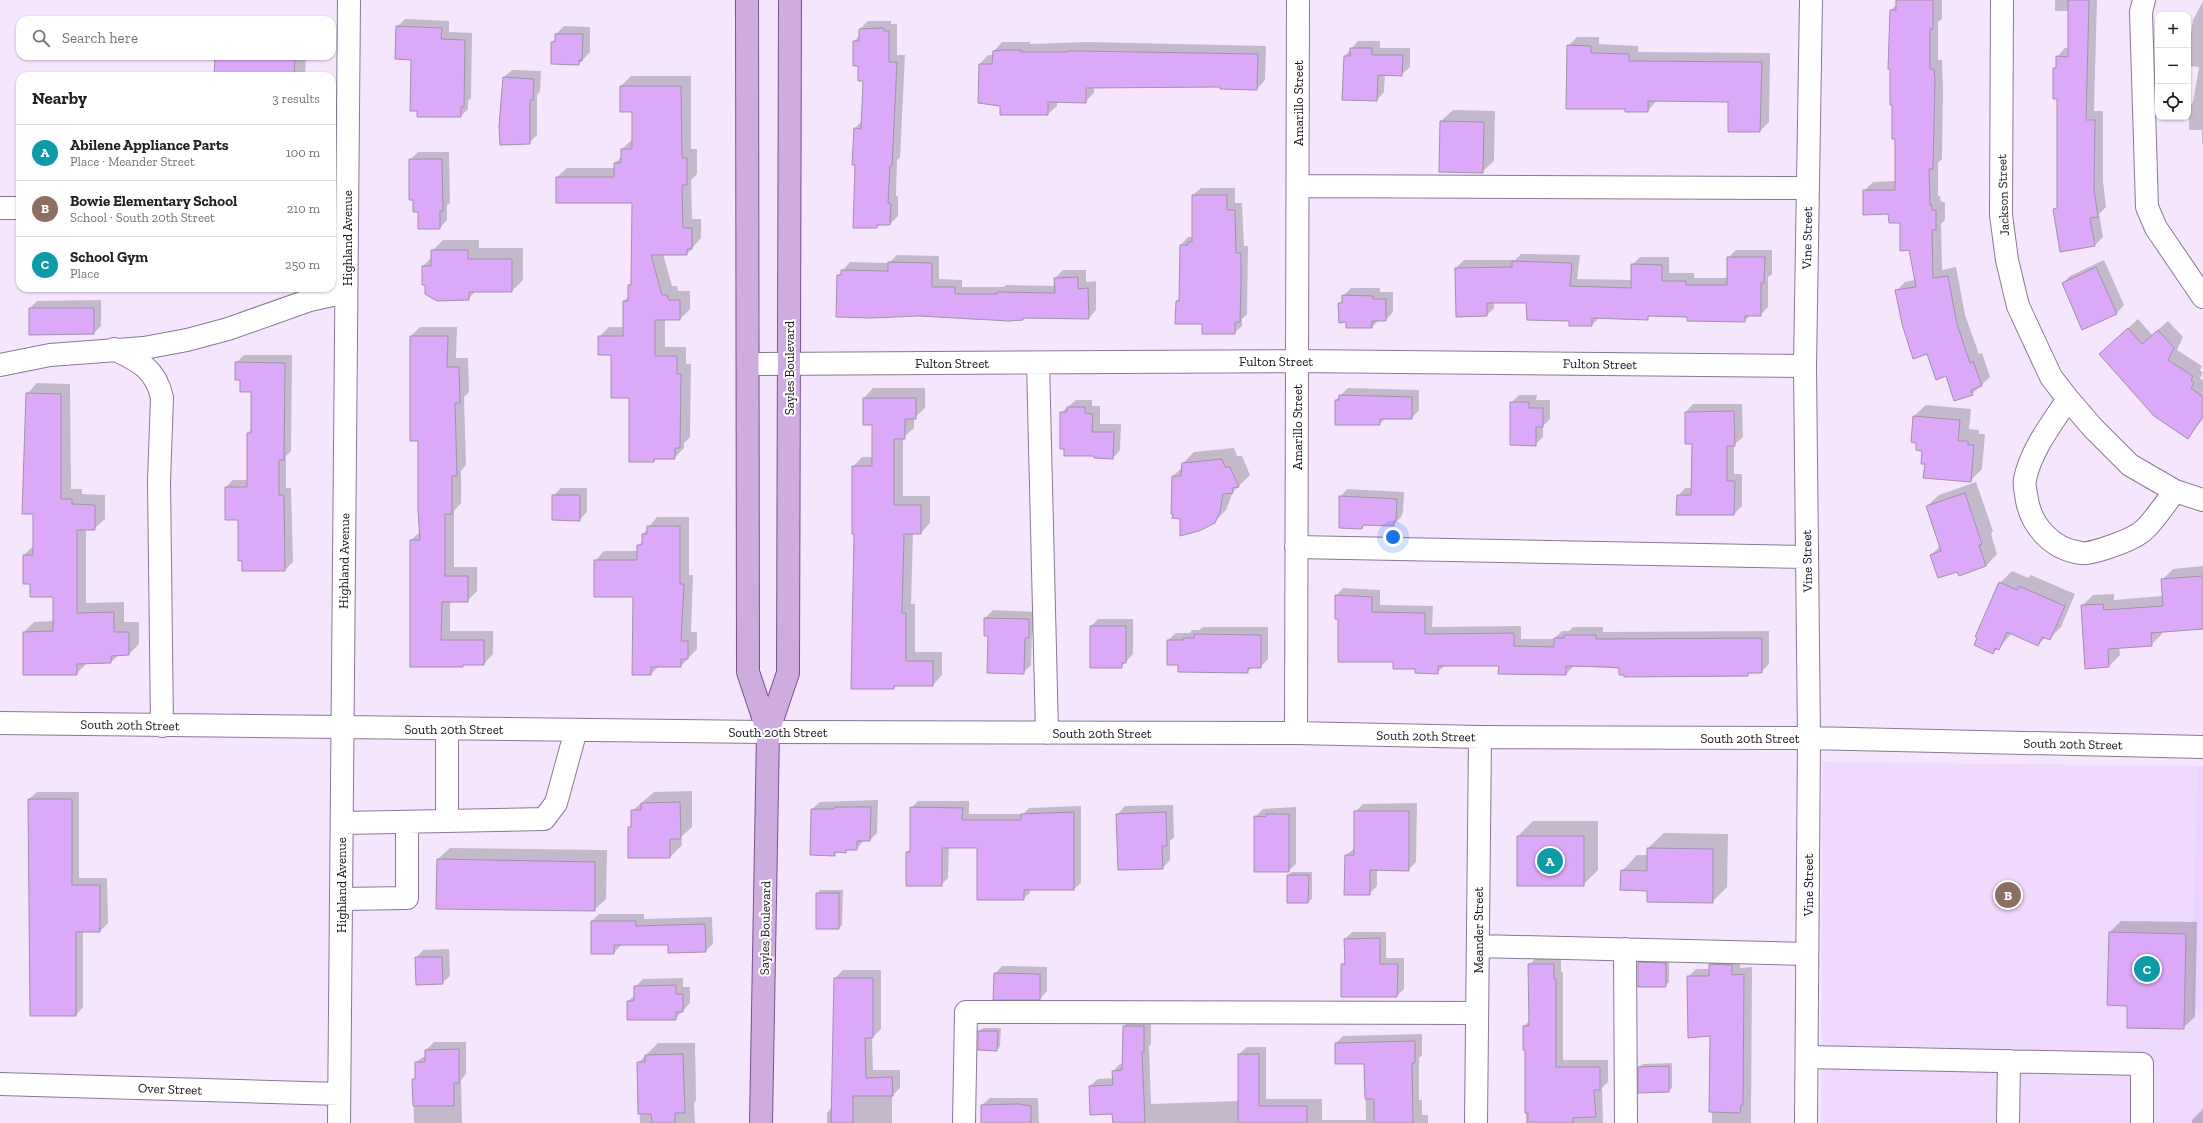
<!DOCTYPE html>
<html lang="en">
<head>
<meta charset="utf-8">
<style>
  body { margin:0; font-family:"Zilla Slab",serif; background:#f2f2f2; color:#202124 }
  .controls { position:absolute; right:12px; top:12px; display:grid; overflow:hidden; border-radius:8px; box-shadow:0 1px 3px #0004 }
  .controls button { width:36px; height:36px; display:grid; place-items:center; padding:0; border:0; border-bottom:1px solid #e0e0e0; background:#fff; color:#202124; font:20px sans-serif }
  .you { position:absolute; left:1393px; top:537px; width:14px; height:14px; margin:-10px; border:3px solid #fff; border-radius:50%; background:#1a73e8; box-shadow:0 0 0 6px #1a73e833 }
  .badge { display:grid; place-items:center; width:26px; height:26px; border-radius:50%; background:#1e845e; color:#fff; font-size:13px; font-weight:700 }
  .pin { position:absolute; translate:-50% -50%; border:2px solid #fff; box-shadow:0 1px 4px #0006 }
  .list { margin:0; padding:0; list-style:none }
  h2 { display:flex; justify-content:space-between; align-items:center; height:52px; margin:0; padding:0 16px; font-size:17px }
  h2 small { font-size:13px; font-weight:400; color:#757577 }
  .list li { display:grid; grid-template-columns:26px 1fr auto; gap:12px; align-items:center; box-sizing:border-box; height:56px; padding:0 16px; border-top:1px solid #e0e0e0 }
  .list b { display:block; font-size:15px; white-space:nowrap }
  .list p { margin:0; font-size:13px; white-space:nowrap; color:#757577 }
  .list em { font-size:13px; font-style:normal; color:#757577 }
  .icon { flex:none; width:22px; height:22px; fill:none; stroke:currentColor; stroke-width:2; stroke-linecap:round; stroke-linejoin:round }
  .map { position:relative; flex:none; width:2203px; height:1123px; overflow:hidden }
  .search { position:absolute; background:#fff; box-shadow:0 1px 3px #0004; left:16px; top:16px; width:320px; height:44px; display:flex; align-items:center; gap:10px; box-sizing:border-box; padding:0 14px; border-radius:12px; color:#757577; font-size:15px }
  .panel { position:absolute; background:#fff; box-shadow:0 1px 3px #0004; left:16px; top:72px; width:320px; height:220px; border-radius:12px }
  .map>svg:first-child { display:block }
  .built { fill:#efd9fd }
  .green { fill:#edd1fe }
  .shadow { fill:#0003 }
  .building { fill:#dca8f8; stroke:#a190ab }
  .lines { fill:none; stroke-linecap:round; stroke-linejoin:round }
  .minor-casing { stroke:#897892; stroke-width:24 }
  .major-casing { stroke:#79528e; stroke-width:24 }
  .minor { stroke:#fff; stroke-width:22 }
  .major { stroke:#ceace0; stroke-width:22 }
  .labels { text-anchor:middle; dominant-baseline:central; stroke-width:4; stroke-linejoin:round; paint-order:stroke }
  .street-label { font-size:13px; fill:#19121c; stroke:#fff }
</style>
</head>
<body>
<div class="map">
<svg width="2203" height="1123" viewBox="0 0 2203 1123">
  <rect width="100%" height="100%" fill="#f5e6fe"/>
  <path class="built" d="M1822,762L2197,766L2192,1010L2203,1011V1123H1821Z"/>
  <path class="green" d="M2197,766H2203V1011H2192Z"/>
  <path class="shadow" d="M1897,0H1942V19L1938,22V60H1942L1943,90L1942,159L1938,163V196H1940L1941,202H1945V220L1941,224L1942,270L1956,267L1965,315L1979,354L1982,353L1990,377L1972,394L1946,375L1927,353L1896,291L1905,282L1915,280L1910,249L1901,222L1864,191L1873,182L1896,181L1891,10L1897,4Z
    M2055,0H2097L2094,111H2103V181L2106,207L2099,214L2103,237L2094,246L2055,209L2058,206V98L2054,69L2057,66V57L2065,48H2069V11H2055Z
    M2203,1V144H2202V130H2189V107L2193,102L2199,67L2188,66V36L2191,33L2193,20Z
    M405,19L449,21V32L472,33L471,98L468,101V109L461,116L412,59L397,27Z
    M868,21H891V24H897V55H905L900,158L897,160L896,196H898V216L890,224H880L877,227L856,164L854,129L862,121L864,80L854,41L860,35V29Z
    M564,26L590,27V52L579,64L552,42L556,39V34Z
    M1577,37H1599V44L1638,46V52L1770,53L1769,122L1760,131L1729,101L1657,100L1648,111L1626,108L1568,46Z
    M1358,41H1380V48H1410V67L1402,74H1385L1384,92L1377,100L1345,56Z
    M1002,42H1030V44L1088,42L1266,46L1265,80L1257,89L1221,86L1094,87V93L1085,102H1057V106L1048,114L1001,105L980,64L988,55H994V51Z
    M216,56H306L305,76H215Z
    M512,70L541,71L540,91L537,95V135L529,143L504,77Z
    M631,76H691V149H697V174L691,180L692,219H701V238L687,254H663L672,286H677L678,291H690V309L680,319H665V347H686V364H691L690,437L684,443V448L674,458H657L654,461L630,397L612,354L599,337L609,327H624V301L629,296V285L632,282L633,202L557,177L567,168H615V163L622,156V149L633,139V111L621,86Z
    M1453,110L1495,111L1494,161L1482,172L1441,121Z
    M418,152H449L450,203L447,205V220L440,228L419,210L410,160Z
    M1201,188H1235V203H1242L1244,246H1248L1247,314L1242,319V326L1234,333L1203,323L1177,301L1180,298L1181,245L1188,237H1193V195Z
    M443,240H479V248H523V280L512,291H476L468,299L423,266L432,257V251Z
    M1736,250H1772V274L1768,277V307L1760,315H1751L1744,321L1651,315L1647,319L1599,318L1592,325L1570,320L1527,302H1494V308L1487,315L1456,268L1464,260H1515L1521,254L1580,255L1577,279L1632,280V265L1640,257H1669V273H1694V278H1728V258Z
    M897,255L939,256V279L962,280V287H1004L1006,285L1055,286V278L1063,270H1086V282L1096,281V310L1089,318L1025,317L1023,319L1009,320L962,319V317L838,276L850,262L889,263Z
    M2104,260L2124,305L2117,313L2083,328L2063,283L2070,276Z
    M1351,288H1380V292H1393V312L1386,320H1379L1372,327L1347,321L1339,304L1343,300V296Z
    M101,300V326L94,333L30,308L37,301Z
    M2138,319L2152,335L2168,321L2183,337L2177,350L2202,366L2200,370L2203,373L2200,378L2203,381V419L2188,437L2110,345Z
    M420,327H457L456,358H468L469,392L464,397L466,465L461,471V503L454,511V567H477V591L467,601H450V631H493V654L484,664H465L462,666H411V540L421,531L419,440L411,336Z
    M244,355H292L291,451L286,456V488H291L293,562L285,570H243L239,519L226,487L233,480H248V433L252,429V391L242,379L236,363Z
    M37,383L70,384L71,489H82V494L105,495V519L94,529H86V603L124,602V622H139V644L129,654L119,655L111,662L87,663L76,674H24V632L34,622L54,621V596L31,583L24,555L34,545V513L27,394Z
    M873,388H925V408L914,418V428L903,438V496H930V523L921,533H913L911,604H915V652H942V675L933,685H897L894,688L855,533L853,467L862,457H873V424H864V398Z
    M1348,388L1419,390V410L1412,418H1386L1379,424L1336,400Z
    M1519,395H1537L1536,400H1550V419L1543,426V437L1535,445L1511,403Z
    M1076,400H1092V406H1100V424H1121L1120,450L1113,458L1061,413Z
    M1693,404H1742L1743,437L1734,445V474H1742V506L1734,514L1678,496L1685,488H1692L1693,443L1686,412Z
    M1926,405L1971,409L1969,429L1979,430V434H1985L1982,469L1970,481L1926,463L1914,416Z
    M1234,448L1237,456H1242L1250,475L1233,492L1226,510L1214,522L1181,518L1173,476L1183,467V463L1194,452Z
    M1976,482L1993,531L1991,534L1997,554L1986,566L1958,571L1931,555L1940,546L1927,506L1939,495Z
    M561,488H587V512L579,520L553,496Z
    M1347,489L1404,492L1403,512L1401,517L1393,525L1365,524L1362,528L1340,497Z
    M657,517H689V575H693L691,632H697V649L681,666H659L651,674H633L634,596L595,561L604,551H638V546L643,541V534Z
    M2203,566V628L2162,631V634L2151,645L2119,647L2120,655L2109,666L2082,606L2093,595L2114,594V600L2163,596L2162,580L2173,569Z
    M2012,571L2028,578L2031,575L2075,594L2061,627L2049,639L2046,637L2038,645L2012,633L1999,648L1992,653L2000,583Z
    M1343,588L1380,590V605L1433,606L1432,627L1521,626V639H1554L1562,631H1569L1573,627H1603V632L1769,631V664L1761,672H1751L1747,675L1574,666L1566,674L1500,665H1445L1437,673L1394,661L1339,618L1336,596Z
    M993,610L1037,612L1036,629L1032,633L1031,665L1023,673L989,635L985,618Z
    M1098,619H1133V654L1121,667L1091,626Z
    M1203,627H1268V659L1260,667H1253L1247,672L1179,664L1168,640L1176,633H1190L1192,630H1199Z
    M692,791V827L681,837L682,845L670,857L629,828L632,825V811L654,792Z
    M37,792H79V878H107L108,923L100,931H83V1007L76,1015L29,799Z
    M878,800L877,833L870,840H864L857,849L837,852L835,855L812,809L820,802Z
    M918,801H969V814H1023L1029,808L1081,806V883L1074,889H1030V893L1023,899L978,847H949L948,878L941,885L907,852L911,849V808Z
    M1417,803L1416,862L1408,870L1377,869V886L1369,894L1346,855L1355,848V812L1363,804Z
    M1173,805L1174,837L1170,841V860L1163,868L1118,814L1125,806Z
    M1296,807V864L1288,871L1255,817L1263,809Z
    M1533,821H1598V870L1583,885L1518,836Z
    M1664,833L1728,834L1727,887L1712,902L1648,890L1622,871L1637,855H1648V848Z
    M450,848L607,850L606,899L594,910L438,859Z
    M1292,872H1312V899L1308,902H1288V875Z
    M820,890H843L842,925L839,928L817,894Z
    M599,914H644V919L712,917L713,944L705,951L669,944H622L614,953L592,921Z
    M2121,921L2197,922L2195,1017L2183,1028L2128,1005L2110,932Z
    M1352,932H1386V958H1404V989L1397,996L1342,964L1346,961L1345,939Z
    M449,949L450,976L442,983L416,958L423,950Z
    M1561,956V972H1563V1060H1608V1082L1602,1088L1603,1123H1526V1049L1524,1026L1530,1020L1529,965L1537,957Z
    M1718,957L1740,958V968L1752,967L1751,1123H1712L1711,1035L1688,977L1696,969H1710V965Z
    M1642,959L1669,960V982L1665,986L1639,963Z
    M1002,966L1047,967V991L1040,999L995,974Z
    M843,970H881V1029L872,1038L873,1070H900V1088L892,1096V1123H827V1113L832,1107L835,978Z
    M683,978V987H690V1003L675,1019L628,1001L636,994V986L643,979Z
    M1131,1019H1151V1044L1149,1046L1151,1104L1239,1101V1054L1247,1047H1266V1099H1322V1120H1366L1365,1063L1336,1043L1343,1036L1422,1034V1055L1419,1058V1100H1422V1115H1428V1123H1114L1113,1113L1090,1086L1098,1079L1113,1078V1071L1120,1064H1123L1124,1026Z
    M983,1028H1001L1000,1046L997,1050L979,1031Z
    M434,1042H466V1074L461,1080L462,1123H414L413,1080L416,1077V1062L426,1055V1050Z
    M658,1043H695L696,1100L694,1103L695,1123H640L638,1063Z
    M1672,1063V1088L1668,1091L1639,1067L1643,1064Z
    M990,1098H1038L1039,1123H982V1105Z
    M2203,1109V1123H2192V1120Z"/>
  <path class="building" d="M1896,0H1933V29H1930V69H1934L1935,79L1933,169H1929L1930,205H1932V210H1936V230H1932L1933,278L1948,276L1957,324L1970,363L1973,361L1982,386L1971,390L1973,395L1954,401L1946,376L1936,380L1927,354L1913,359L1902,324L1895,290L1916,287L1909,250L1900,251V223H1889L1888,214L1863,215V190H1895V139H1892V105H1890V69H1888L1890,10H1896Z
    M2068,0H2089L2086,120H2095L2094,190L2098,217L2090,218L2095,246L2060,252L2053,209L2057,208V99H2053V68H2056V56L2068,57Z
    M396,26L442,28L441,39L465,40L464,107H461V117H417V111H410L411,60L395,59Z
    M884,28V31H889V62H897L892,166H890L888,203L891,204L890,225H877V228H853L855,165H852L854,128L861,129L863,81H858V66H853V41H859V29Z
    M555,34H583L582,61L579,60V65L551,64V42H555Z
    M1567,45L1591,46V53L1629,54V61L1762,62L1760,132H1728V102L1648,101V112H1625V109H1566Z
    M1350,48H1372V55H1403L1402,76L1378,75L1377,101L1342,100L1344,56H1350Z
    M1001,50H1021V52H1068V51H1079L1258,54L1257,90L1220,89V87L1086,88V103L1048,102V115H1000V106L978,103L979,64H992L993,51Z
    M215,56H295L294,76H214Z
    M503,77L534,79L533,100H530V144L500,145L499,126Z
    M620,86H681L682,158H687V185H682L683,228H692V249H687V255H651L662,295H667L669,300H680V320H655V356H677V374H681L680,448H675V459H654V462H629V398H611V355H598V336H623V301H628V285H631L632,203H556V177H614V163H621V149H632V112H620Z
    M1440,121L1484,122L1483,173L1439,172Z
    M409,159H442L443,211H440V229H418V212H413V200H409Z
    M1192,195H1227V210H1235L1236,253H1241V288L1240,322H1235V334H1202V324H1175L1176,301H1179L1180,245H1188V242H1192Z
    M431,250H468V259H512V292H469V300L437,301L425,294V285H422V266H431Z
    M1727,257H1765L1764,283H1761V316H1745V322L1687,321V317L1648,316V320L1592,318V326H1569V321L1527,320L1526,303H1487V316L1456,317L1455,268L1512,267V261L1572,263L1570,286L1631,288V264L1662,265V281H1686V285H1727Z
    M888,262L932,263V287H955V294H997V292L1055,293L1054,278L1078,277V289L1088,288L1089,319L1023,318V320L1009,321L919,316L871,318L836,317L837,275H841V270L888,271Z
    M2096,267L2117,314L2082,330L2062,283Z
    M1342,295L1373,296V299H1386V321H1372V328H1346V322L1339,323L1338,303H1342Z
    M29,308H94V334L29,335Z
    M2128,328L2142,344L2158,330L2174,348L2168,360L2193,376L2191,380L2194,383L2191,388L2203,397V416L2188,439L2154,416L2099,354Z
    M410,336H448L447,367H459L460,403H455L457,476H452V514H445V576H468V602H442L441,640H484V665H463V667H410V540H420L418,510V441H410Z
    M235,362L285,363L284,460H279V495H284L285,571H242V561H238V520H225V487H247V433H251V392H240V380H235Z
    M26,393L61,394V499H72V504L95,505V530H77V613L114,612V632H129V655L111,656V663L77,664V675H23V632L53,631V597H30V584H23V555H33V514H22Z
    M1339,395L1412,397V419H1380V425H1335V400H1339Z
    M863,398H916V419H905V439H894V505H921V534H904L902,613H906V661H933V686H894V689H851L854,534H852V466H872V425H863Z
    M1510,402H1529V408H1543V427H1536V446L1510,445Z
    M1067,407H1085V413L1093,414L1092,432H1114L1113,459L1094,458V456H1064V449H1060V412H1067Z
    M1734,411L1735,446H1727V481H1735L1734,515H1676L1677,495H1691L1692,444H1685V412Z
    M1913,416L1960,420L1958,441H1968V445H1974L1971,482L1923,478L1925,464H1921L1922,451L1916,450V443L1911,442Z
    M1222,459L1225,467H1230L1239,487L1232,488L1233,493L1223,494L1220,512L1215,523L1199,531L1180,536V519L1172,518L1173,514H1171L1172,476H1181L1182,463Z
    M1965,493L1982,544L1979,545L1986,566L1959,576L1957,572L1938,578L1930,555L1941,551L1926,506Z
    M552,495H580V521L552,520Z
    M1339,496L1397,499L1396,521H1394V526L1363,525L1362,529L1339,528Z
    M647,526H680V584H684L681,641H688V659H681V667H651V675H632L633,597H594V560H637V545H642V534H647Z
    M2203,576V629L2151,633L2152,646L2108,649L2109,667L2085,669L2081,605L2103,604L2104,610L2163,606L2161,579Z
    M1999,582L2017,590L2019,586L2065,606L2050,640L2042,637L2038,646L2007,632L1999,650L1995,648L1993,654L1974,645L1977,638L1975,637Z
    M1335,595L1372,597V612L1425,613V634L1514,633V646L1554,647V638H1564V635H1596V639L1762,638V673H1748V676L1624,677V675H1619V668L1606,667L1566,666V675L1498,674L1499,666H1438V674L1415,673V669H1393V662H1338V619H1335Z
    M984,618L1029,619V638H1025L1024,674L987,673L988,636H984Z
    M1090,626H1126V663H1122V668H1090Z
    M1194,634L1261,635V668H1248V673L1178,672V665H1167V640H1183L1184,638H1194Z
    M28,799H72V885H100V932H76V1016H30Z
    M680,802L681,839H670V858H628V827H631V810H641V803Z
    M835,807H871L870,841H857V850H846V853L834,852L835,856L810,855L811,809H834Z
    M910,807L963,808L962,820H1021V814L1074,812V890H1024V900H977V848H942V886H906V852H910Z
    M1354,811H1409V871L1370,870V895H1344L1345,855H1354Z
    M1166,812L1167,846H1162L1163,869L1118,870L1116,814Z
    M1266,814H1289V872H1254V816L1266,817Z
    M1517,836H1584V886H1517Z
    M1647,848L1713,849V903L1647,902V891L1620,890L1621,870L1647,871Z
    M437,859L595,862V911L436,909Z
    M1287,875H1309L1308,903H1287Z
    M816,893H839V929H816Z
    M591,921H636V926L705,924L706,952L668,953V945H614V954H591Z
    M2109,932L2186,934L2184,1029L2127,1028V1006L2107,1005Z
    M1380,938V964H1398L1397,997H1341V964H1345L1344,939Z
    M415,957H442L443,984L416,985Z
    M1638,962L1666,963V987H1638Z
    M1528,964H1554V979H1556V1067H1600V1090H1594L1596,1117L1573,1118V1123H1528V1113H1525V1050H1523V1026H1529Z
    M1709,964L1732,965V975L1744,974L1743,1105H1741L1740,1113L1709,1112L1710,1036L1688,1038L1687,976H1709Z
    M994,973L1040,974V1000H993Z
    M834,978H873V1038H865L866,1078L892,1077L893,1096H853V1123H831Z
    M676,985V994H683V1012H676V1020H627V1001H634V986Z
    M1123,1026H1144V1052H1142L1145,1123H1113L1112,1114L1090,1115L1089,1086L1113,1085L1112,1071L1122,1070Z
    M978,1031H998L997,1051L978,1050Z
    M1415,1041V1063H1412L1413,1123H1374V1099H1365L1364,1064H1335V1043Z
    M459,1049V1083H454V1106H413L412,1079H415V1062H425V1050Z
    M683,1054L685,1113H675V1123H652L651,1114H638L637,1062H645V1055Z
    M1238,1054H1259V1106H1307V1123H1238Z
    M1669,1066V1092L1638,1093V1067Z
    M1018,1104L1031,1106V1123H981V1105Z"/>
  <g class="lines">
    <defs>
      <path id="minor" d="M2002,0L2001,215L2007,260L2018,306L2051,377L2068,399C2052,423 2031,450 2025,479C2024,483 2025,489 2026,494C2029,523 2050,549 2081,553C2091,555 2131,540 2140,533C2150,527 2167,501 2175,491L2203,500
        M2144,0L2141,12L2147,207L2156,228L2203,297
        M1298,186L1808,188
        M0,208H20
        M114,349C139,361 156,369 162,398L159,481L162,726
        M1038,363L1047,733
        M748,364L1297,361L1805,366
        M0,365L50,355L144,348L187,340L228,329L310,300L346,292
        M2068,399L2093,428L2130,465L2175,491
        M1296,547L1807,557
        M0,723L768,732L1296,733L1480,737L1809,738L2203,747
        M447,729V821
        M1296,733L1298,0
        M342,823L544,819L556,803L576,730
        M341,899L407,898V822
        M1478,946L1807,954
        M1625,949L1626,1123
        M1807,1057L2142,1064V1123
        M0,1084L339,1094
        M339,1123L349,0
        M964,1123L966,1012L1477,1013
        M1476,1123L1480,737
        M1806,1123L1809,738L1805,366L1811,0
        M2008,1123L2009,1061"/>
      <path id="major" d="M747,0L748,672L768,732
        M761,1123L768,732L788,673L790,0"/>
    </defs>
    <use href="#minor" class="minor-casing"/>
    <use href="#major" class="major-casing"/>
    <use href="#minor" class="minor"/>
    <use href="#major" class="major"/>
  </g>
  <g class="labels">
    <g class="street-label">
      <text transform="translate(1298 103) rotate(-90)">Amarillo Street</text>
      <text transform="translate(2003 195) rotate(-92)">Jackson Street</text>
      <text transform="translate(347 238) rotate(-90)">Highland Avenue</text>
      <text transform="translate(1807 238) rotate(-89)">Vine Street</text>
      <text x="1276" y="361">Fulton Street</text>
      <text x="952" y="363">Fulton Street</text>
      <text transform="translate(1600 364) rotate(1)">Fulton Street</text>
      <text transform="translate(789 368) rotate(-90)">Sayles Boulevard</text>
      <text transform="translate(1297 427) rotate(-90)">Amarillo Street</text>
      <text transform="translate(344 561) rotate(-89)">Highland Avenue</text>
      <text transform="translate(1807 561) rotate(-91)">Vine Street</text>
      <text transform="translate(130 725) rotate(1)">South 20th Street</text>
      <text x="454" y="729">South 20th Street</text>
      <text x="778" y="732">South 20th Street</text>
      <text x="1102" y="733">South 20th Street</text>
      <text transform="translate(1426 736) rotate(1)">South 20th Street</text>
      <text x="1750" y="738">South 20th Street</text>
      <text transform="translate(2073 744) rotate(1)">South 20th Street</text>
      <text transform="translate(341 885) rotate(-90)">Highland Avenue</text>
      <text transform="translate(1808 885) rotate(-90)">Vine Street</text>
      <text transform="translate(765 928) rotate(-89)">Sayles Boulevard</text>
      <text transform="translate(1478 930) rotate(-90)">Meander Street</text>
      <text transform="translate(170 1089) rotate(2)">Over Street</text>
    </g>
  </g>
</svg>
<div class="controls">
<button>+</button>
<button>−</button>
<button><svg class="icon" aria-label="locate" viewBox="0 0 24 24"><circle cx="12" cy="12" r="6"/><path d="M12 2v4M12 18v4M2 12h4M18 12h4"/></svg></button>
</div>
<div class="you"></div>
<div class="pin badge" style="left:1550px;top:861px;background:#0f9aa8">A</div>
<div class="pin badge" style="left:2008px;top:895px;background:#8d6e63">B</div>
<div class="pin badge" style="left:2147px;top:969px;background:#0f9aa8">C</div>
<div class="search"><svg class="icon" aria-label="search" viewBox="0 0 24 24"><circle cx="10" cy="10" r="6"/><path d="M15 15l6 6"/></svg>Search here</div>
<section class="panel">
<h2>Nearby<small>3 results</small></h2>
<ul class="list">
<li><span class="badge" style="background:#0f9aa8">A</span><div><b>Abilene Appliance Parts</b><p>Place · Meander Street</p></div><em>100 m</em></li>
<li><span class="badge" style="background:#8d6e63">B</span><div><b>Bowie Elementary School</b><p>School · South 20th Street</p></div><em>210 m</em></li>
<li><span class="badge" style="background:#0f9aa8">C</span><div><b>School Gym</b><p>Place</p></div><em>250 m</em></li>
</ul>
</section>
</div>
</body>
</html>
